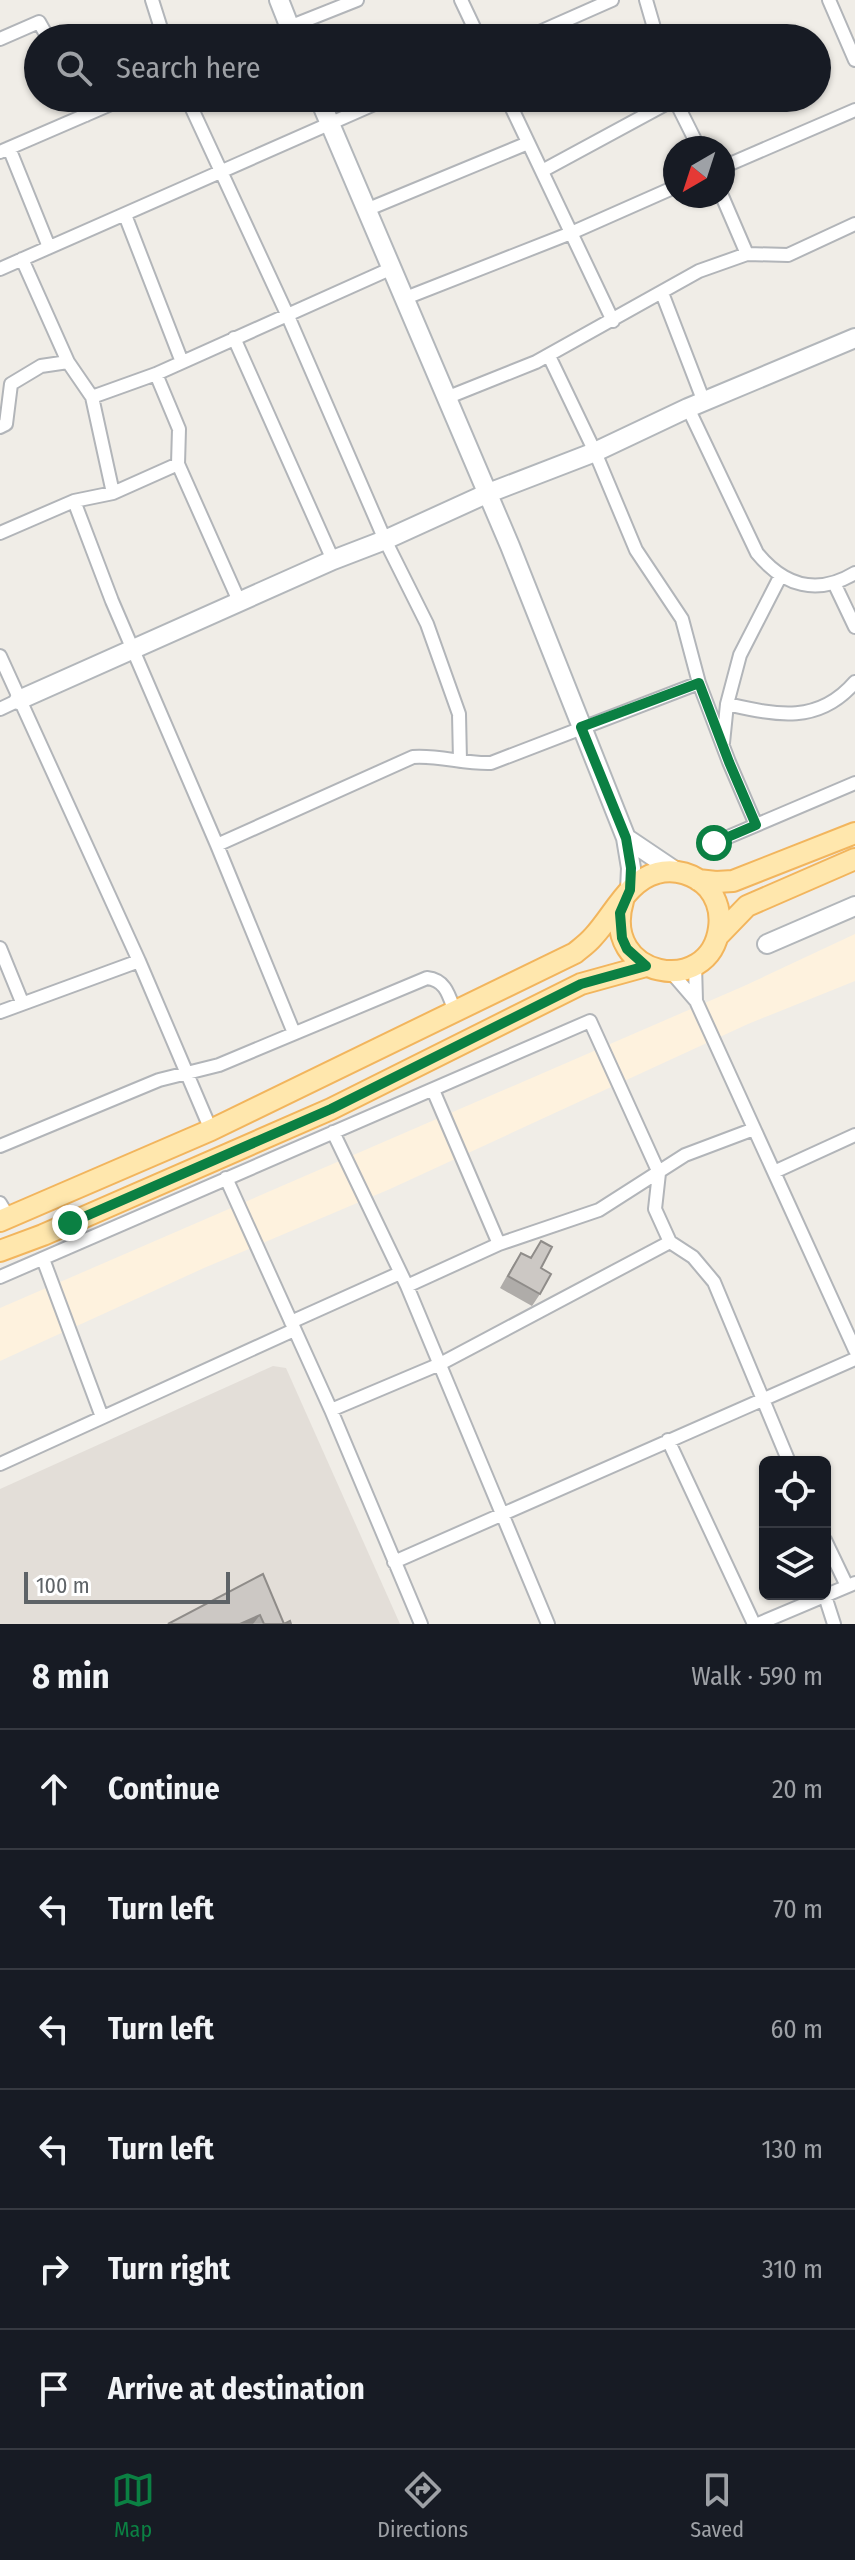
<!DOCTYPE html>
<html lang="en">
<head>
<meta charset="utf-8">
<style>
  body { margin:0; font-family:"Fira Sans Condensed",sans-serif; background:#242831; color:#f1f3f6 }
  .controls { position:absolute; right:24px; bottom:24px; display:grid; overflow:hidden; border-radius:12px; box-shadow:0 2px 6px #0004 }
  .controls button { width:72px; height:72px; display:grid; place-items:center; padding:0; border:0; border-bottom:2px solid #363941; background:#171b24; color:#f1f3f6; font:40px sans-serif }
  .compass { position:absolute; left:663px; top:136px; width:72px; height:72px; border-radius:50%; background:#171b24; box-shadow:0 2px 6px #0004; rotate:219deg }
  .scale { position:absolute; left:24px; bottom:20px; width:206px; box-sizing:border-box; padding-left:8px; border:4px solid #5e6367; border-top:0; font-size:22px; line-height:28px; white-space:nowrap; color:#5e6367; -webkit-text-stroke:6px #fff; paint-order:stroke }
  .stop { position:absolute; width:24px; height:24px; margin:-18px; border:6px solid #0b8043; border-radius:50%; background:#fff }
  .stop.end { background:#0b8043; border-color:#fff; box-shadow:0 2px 8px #0008 }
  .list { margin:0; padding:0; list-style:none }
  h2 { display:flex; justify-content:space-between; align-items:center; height:104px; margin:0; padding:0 32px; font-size:34px }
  h2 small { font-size:26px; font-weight:400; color:#9ea1a6 }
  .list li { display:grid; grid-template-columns:52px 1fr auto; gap:24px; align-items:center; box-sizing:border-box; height:120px; padding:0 32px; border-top:2px solid #363941 }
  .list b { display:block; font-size:30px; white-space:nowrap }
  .list em { font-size:26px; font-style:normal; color:#9ea1a6 }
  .icon { flex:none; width:44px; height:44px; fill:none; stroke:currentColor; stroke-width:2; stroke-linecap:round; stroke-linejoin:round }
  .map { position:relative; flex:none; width:855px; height:1624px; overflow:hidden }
  .search { position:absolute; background:#171b24; box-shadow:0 2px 6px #0004; left:24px; right:24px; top:24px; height:88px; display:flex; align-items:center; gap:20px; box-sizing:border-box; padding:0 28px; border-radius:44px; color:#9ea1a6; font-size:30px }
  .sheet { height:824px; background:#171b24 }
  nav { display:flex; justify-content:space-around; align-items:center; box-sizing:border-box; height:112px; border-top:2px solid #363941; background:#171b24; font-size:22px; color:#9ea1a6 }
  nav a { display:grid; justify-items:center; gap:4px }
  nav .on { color:#0b8043 }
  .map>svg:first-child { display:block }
  .commercial { fill:#fef2de }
  .education { fill:#e3ded8 }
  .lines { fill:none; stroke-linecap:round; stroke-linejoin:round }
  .street-casing { stroke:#b2b5b9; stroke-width:16 }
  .secondary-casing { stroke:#b3b7bb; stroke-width:22 }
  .primary-casing { stroke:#f2b55d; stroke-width:24 }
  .street { stroke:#fff; stroke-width:12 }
  .secondary { stroke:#fff; stroke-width:18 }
  .primary { stroke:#ffe7ad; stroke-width:20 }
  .wall { fill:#afaca9 }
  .shaded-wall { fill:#8f8c89 }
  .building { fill:#ccc8c4; stroke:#8f8c89; stroke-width:2 }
  .route { stroke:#0b8043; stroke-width:10 }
</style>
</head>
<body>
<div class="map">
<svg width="855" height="1624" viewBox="0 0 855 1624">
  <rect width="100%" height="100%" fill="#f0ede7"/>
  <path class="commercial" d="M855,934V981L748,1024L390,1189L204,1268L0,1361V1308L744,986Z"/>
  <path class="education" d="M273,1366L286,1368L400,1624H0V1489Z"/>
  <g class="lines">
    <defs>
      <path id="street" d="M152,0L164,38
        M461,0L479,38
        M646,0L657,38
        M829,0L855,60
        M289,27L357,0
        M526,38L612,0
        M0,39L39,22L48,38
        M78,98L86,115
        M187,98L287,314L385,540L427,624L459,714L460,761
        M507,98L613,321
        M674,98L699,148
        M9,148L49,247
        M0,152L125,98
        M723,167L855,110
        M542,171L675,99
        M722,196L747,254
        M366,210L528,143
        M125,215L182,362
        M22,259L68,362L92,397L113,493
        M0,269L388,98
        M662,293L704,402
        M403,299L571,233L675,187
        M234,338L333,560
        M549,356L595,452L636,550L682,619L699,683L729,762L756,825
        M156,374L179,429L178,464L239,601
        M92,397L156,374L390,269
        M446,398L536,362L699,271L747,254L788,255L855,224
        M688,408L757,553C784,586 817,596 855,573
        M0,427L6,424L11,384L41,366L68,362
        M74,501L112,601L217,845L294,1033
        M0,533L74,501L113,493L178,464
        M835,585L855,627
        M0,656L139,961L211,1130
        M727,704C776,715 818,725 855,682
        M0,709L19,700
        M723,743L727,704L740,655L780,577
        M714,843L855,783
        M217,845L413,757C439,755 464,764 491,763L699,683
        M0,948L22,1002
        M695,965L696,1001
        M671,972L696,1001L855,1350
        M0,1012L139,961
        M433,1090L499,1244
        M333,1132L407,1286L548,1624
        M0,1146L159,1080L219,1065L427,978C446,980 449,996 455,1012
        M774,1172L855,1135
        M226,1178L331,1410L421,1624
        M0,1203L9,1218
        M43,1259L102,1417
        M0,1277L590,1021L659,1173L655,1209L670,1242L693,1257L714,1282L789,1462
        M407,1286L499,1244L599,1210L685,1155L754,1129
        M291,1322L400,1273
        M331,1410L440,1364L670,1242
        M668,1440L754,1624
        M0,1464L294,1330
        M825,1540L847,1586
        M394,1562L855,1359
        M825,1596L834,1624
        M758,1624L855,1583"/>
      <path id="secondary" d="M279,0L294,38
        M319,98L510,546L626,838L631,868L630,890
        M19,700L333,560L385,540L486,494L595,452L688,408L855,338
        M626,838L675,871
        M767,944L855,906"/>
      <path id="primary" d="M698,880L716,882L733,881L855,833
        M718,936L747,906L855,859
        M0,1221L211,1130L575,953C581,948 588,943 593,937C613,916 628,880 657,873C675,868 695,874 708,888C717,899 721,914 719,928C710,998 600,978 623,901
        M0,1251L43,1235L331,1109L581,984L646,966"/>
    </defs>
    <use href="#street" class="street-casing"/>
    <use href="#secondary" class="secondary-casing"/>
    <use href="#primary" class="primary-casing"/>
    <use href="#street" class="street"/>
    <use href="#secondary" class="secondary"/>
    <use href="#primary" class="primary"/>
  </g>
  <path class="wall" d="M541,1241L540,1294L532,1306L500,1288L513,1265L521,1253L530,1258Z
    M263,1574L284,1624H291H168Z"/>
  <path class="shaded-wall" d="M260,1615L253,1624H240Z"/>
  <path class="building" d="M541,1241L552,1247L541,1268L551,1274L540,1294L508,1276L521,1253L531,1258Z
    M263,1574L284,1624L290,1621L291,1624H264L260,1615L240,1624H168Z"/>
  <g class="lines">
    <path class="route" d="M70,1223L331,1109L581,984L646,966L627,949L622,938L620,913L630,890L631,868L626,838L581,727L699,683L729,762L756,825L714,843"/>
  </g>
</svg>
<div class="controls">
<button><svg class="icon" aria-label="locate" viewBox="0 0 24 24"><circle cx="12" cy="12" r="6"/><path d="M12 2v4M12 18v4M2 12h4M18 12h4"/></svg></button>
<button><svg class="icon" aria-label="layers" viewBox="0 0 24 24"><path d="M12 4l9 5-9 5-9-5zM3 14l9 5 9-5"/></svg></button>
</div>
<svg class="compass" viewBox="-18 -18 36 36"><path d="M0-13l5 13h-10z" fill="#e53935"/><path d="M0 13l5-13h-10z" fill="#9ea1a6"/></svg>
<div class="scale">100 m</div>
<div class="stop" style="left:714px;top:843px"></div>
<div class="stop end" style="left:70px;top:1223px"></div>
<div class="search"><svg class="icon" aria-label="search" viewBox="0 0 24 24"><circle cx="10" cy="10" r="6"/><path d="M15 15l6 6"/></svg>Search here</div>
</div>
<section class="sheet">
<h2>8 min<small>Walk · 590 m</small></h2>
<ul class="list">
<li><svg class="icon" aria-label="ahead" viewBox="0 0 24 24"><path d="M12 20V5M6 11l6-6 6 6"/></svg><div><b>Continue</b></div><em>20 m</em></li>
<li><svg class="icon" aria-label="left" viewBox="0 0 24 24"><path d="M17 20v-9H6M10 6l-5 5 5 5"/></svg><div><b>Turn left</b></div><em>70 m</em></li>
<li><svg class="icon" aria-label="left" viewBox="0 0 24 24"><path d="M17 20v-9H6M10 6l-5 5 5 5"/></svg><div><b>Turn left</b></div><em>60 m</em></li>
<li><svg class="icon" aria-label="left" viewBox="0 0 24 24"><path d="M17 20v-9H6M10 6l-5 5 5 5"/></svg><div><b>Turn left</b></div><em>130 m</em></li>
<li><svg class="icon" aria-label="right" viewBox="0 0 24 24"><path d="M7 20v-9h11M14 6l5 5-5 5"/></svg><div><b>Turn right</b></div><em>310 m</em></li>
<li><svg class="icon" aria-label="arrive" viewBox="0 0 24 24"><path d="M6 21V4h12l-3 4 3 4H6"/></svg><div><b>Arrive at destination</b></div></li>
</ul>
</section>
<nav>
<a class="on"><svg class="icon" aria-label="map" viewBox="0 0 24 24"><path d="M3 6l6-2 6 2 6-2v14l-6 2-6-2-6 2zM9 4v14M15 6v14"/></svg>Map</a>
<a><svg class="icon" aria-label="directions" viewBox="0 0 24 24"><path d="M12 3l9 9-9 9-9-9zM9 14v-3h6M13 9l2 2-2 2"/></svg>Directions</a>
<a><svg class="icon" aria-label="saved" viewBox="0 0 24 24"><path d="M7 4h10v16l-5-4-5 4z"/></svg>Saved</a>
</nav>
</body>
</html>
